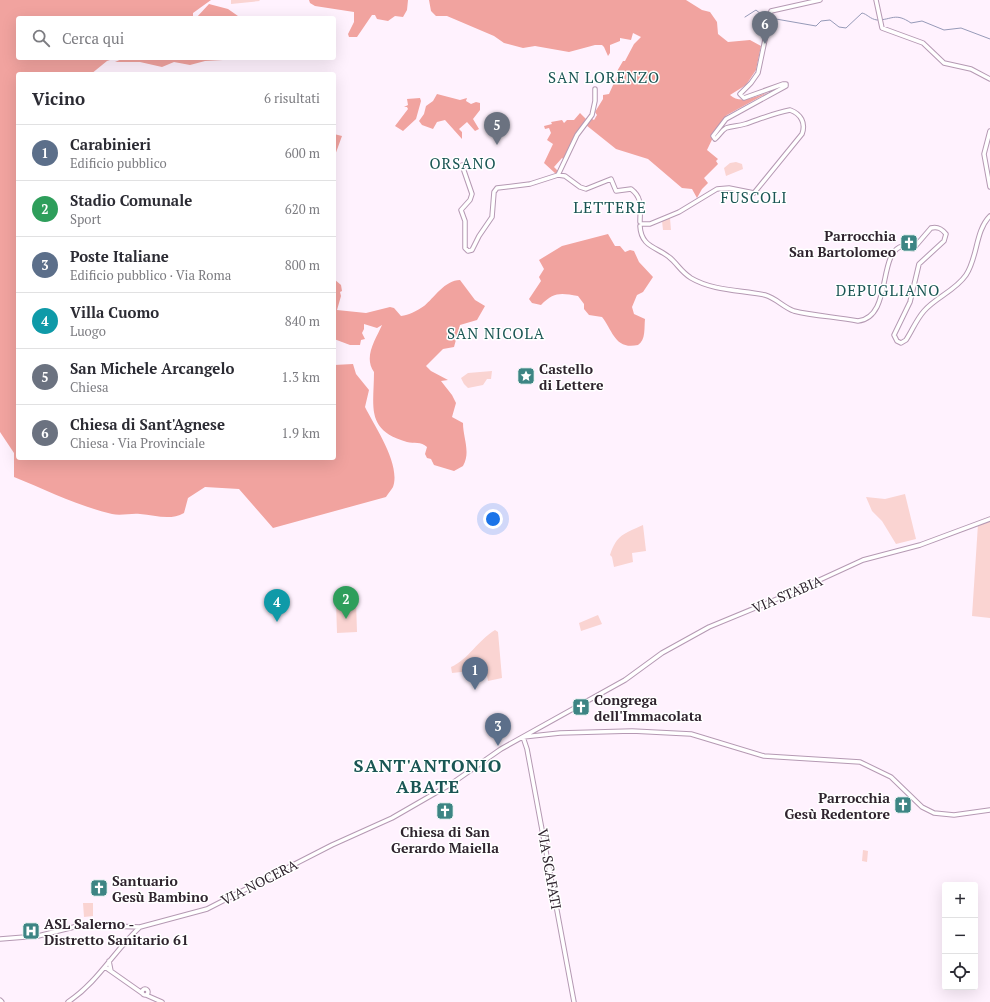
<!DOCTYPE html>
<html lang="it">
<head>
<meta charset="utf-8">
<style>
  body { margin:0; font-family:"PT Serif",serif; background:#f2f2f3; color:#2b2b33 }
  .controls { position:absolute; right:12px; bottom:12px; display:grid; overflow:hidden; border-radius:4px; box-shadow:0 4px 16px #0002 }
  .controls button { width:36px; height:36px; display:grid; place-items:center; padding:0; border:0; border-bottom:1px solid #e1e1e2; background:#fff; color:#2b2b33; font:20px sans-serif }
  .you { position:absolute; left:493px; top:519px; width:14px; height:14px; margin:-10px; border:3px solid #fff; border-radius:50%; background:#1a73e8; box-shadow:0 0 0 6px #1a73e833 }
  .badge { display:grid; place-items:center; width:26px; height:26px; border-radius:50%; background:#0f766e; color:#fff; font-size:13px; font-weight:700 }
  .pin { position:absolute; translate:-50% -33px; filter:drop-shadow(0 1px 2px #0008) }
  .pin::after { content:''; position:absolute; top:21px; width:14px; height:12px; background:inherit; clip-path:polygon(0 0,100% 0,50% 100%) }
  .list { margin:0; padding:0; list-style:none }
  h2 { display:flex; justify-content:space-between; align-items:center; height:52px; margin:0; padding:0 16px; font-size:17px }
  h2 small { font-size:13px; font-weight:400; color:#7c7c81 }
  .list li { display:grid; grid-template-columns:26px 1fr auto; gap:12px; align-items:center; box-sizing:border-box; height:56px; padding:0 16px; border-top:1px solid #e1e1e2 }
  .list b { display:block; font-size:15px; white-space:nowrap }
  .list p { margin:0; font-size:13px; white-space:nowrap; color:#7c7c81 }
  .list em { font-size:13px; font-style:normal; color:#7c7c81 }
  .icon { flex:none; width:22px; height:22px; fill:none; stroke:currentColor; stroke-width:2; stroke-linecap:round; stroke-linejoin:round }
  .map { position:relative; flex:none; width:990px; height:1002px; overflow:hidden }
  .search { position:absolute; background:#fff; box-shadow:0 4px 16px #0002; left:16px; top:16px; width:320px; height:44px; display:flex; align-items:center; gap:10px; box-sizing:border-box; padding:0 14px; border-radius:4px; color:#7c7c81; font-size:15px }
  .panel { position:absolute; background:#fff; box-shadow:0 4px 16px #0002; left:16px; top:72px; width:320px; height:388px; border-radius:4px }
  .map>svg:first-child { display:block }
  .green { fill:#fad4d2 }
  .forest { fill:#f1a39f }
  .lines { fill:none; stroke-linecap:round; stroke-linejoin:round }
  .stream { stroke:#969ab8; stroke-width:1 }
  .secondary-casing { stroke:#b599b3; stroke-width:5.5 }
  .highway-casing { stroke:#b599b3; stroke-width:7 }
  .secondary { stroke:#fff; stroke-width:3.5 }
  .highway { stroke:#fff; stroke-width:5 }
  .labels { text-anchor:middle; dominant-baseline:central; stroke-width:3; stroke-linejoin:round; paint-order:stroke }
  .poi-label { font-size:14px; font-weight:bold; fill:#2f242e; stroke:#fff; text-anchor:start }
  .street-label { font-size:14px; fill:#2f242e; stroke:#fff }
  .neighbourhood-label { font-size:15px; letter-spacing:1px; fill:#1a5554; stroke:#fff }
  .quarter-label { font-size:16px; letter-spacing:1px; fill:#1a5554; stroke:#fff }
  .district-label { font-size:18px; font-weight:bold; letter-spacing:1px; fill:#1a5554; stroke:#fff }
</style>
</head>
<body>
<div class="map">
<svg width="990" height="1002" viewBox="0 0 990 1002">
  <rect width="100%" height="100%" fill="#fff2fe"/>
  <path class="green" d="M231,0H259L260,1L231,4Z
    M736,162L742,164L743,169L726,176L724,168L730,163Z
    M670,218L671,230H663L662,221Z
    M492,371L491,379H487L483,385L468,388L464,384L461,378L468,373Z
    M905,494L916,539L896,544L882,521L872,511L866,497L885,499Z
    M990,520V618L972,616L978,524Z
    M643,525L646,551L632,553L633,562L614,567L612,557L610,555C617,534 624,534 643,525Z
    M356,601L357,632L337,633L336,602Z
    M598,615L602,624L581,631L579,623Z
    M495,630L498,632L502,678L488,681L485,664L471,667V671L452,673L451,667C469,659 478,640 495,630Z
    M863,850L868,851L867,862L862,861Z
    M83,903H93V916L84,917Z"/>
  <path class="forest" d="M0,0H211L193,13V18H18V58H116L107,61L91,74H18V458H334V365L353,364L356,374L369,390L365,407C375,427 401,464 393,487C391,490 388,494 386,497L273,528L239,489L205,487L188,498L184,513C170,521 155,515 140,514C131,513 121,516 112,514C78,506 46,490 14,477V453L0,432Z
    M309,0H408L407,10L403,17L395,16L388,21L377,19L375,15H372L357,37H349L348,34L354,22V12L315,6L310,3Z
    M429,0H686L702,10L710,12L717,22L718,34L728,42L750,40L761,46L756,70L746,85L730,95C740,105 757,96 769,92L727,115L719,125L707,150L718,159L716,161L718,164L704,178L708,183L702,189L697,198L692,189L682,188L648,159L616,149L586,125L592,119L594,120L597,115L595,112L603,99V95L609,94L618,74L616,73L623,61H625L634,44L641,37L633,33L631,40L620,38V41L610,45V53L608,56L604,47L602,45H595L569,52L535,46L523,48L504,43L494,36L447,16H436L431,11Z
    M209,4L228,9L238,16L256,18H196Z
    M124,58H226L223,60L205,61L190,65L174,62L162,67L140,62H115Z
    M437,94L460,100L467,98L466,101L471,104L476,102L480,103V110L473,119L479,129L475,131L467,122L459,129L462,132V139L445,120L437,122L433,129L422,125L419,121L424,114L426,106L433,101Z
    M420,98L421,101L416,119L403,131L395,126L408,109L407,107H404L408,105L407,99Z
    M580,113L586,119L574,138L565,160L562,158L554,167L558,171L556,174L544,163L553,144L547,140L551,133L549,128L545,129L544,126L552,124L551,122L562,120L564,123L567,120H574Z
    M334,134L342,136L334,158Z
    M608,234L615,246H620L625,252L630,250L634,251L639,262L653,277L643,292L637,295L632,307L634,314L645,319C644,328 646,340 638,345C615,350 613,331 602,317L589,315L584,309V304L578,296C560,293 554,292 541,305L532,303L529,299L541,281L539,277L544,269L539,260L562,246Z
    M334,279L341,285L342,291L340,292L341,296L337,310L366,313L390,307L394,308L401,316C409,315 417,311 424,306C434,298 445,280 460,280L475,300L485,306L477,320L460,325L454,347L443,349L426,366L431,371L448,380L441,381L452,395L456,403L452,417L463,423C463,438 471,452 463,466L454,471L434,465L431,459L427,458L425,454L427,447C421,441 414,444 407,442C365,430 374,407 374,372C363,357 376,339 382,325L377,328L364,324V329L362,333L365,339L361,340L360,345H350L334,339Z"/>
  <g class="lines">
    <path class="stream" d="M745,17L756,10L768,20
      M771,20L776,19L816,26L821,21L830,20L839,27L846,28L862,13C867,14 870,19 877,20C892,20 895,12 911,23L922,21L944,30L961,28L990,39"/>
    <defs>
      <path id="secondary" d="M876,0L882,28L923,43L944,63L971,69L990,79
        M990,131L984,154L990,187
        M462,165L472,194L470,200L461,210L465,221V248L468,251L472,250L479,236L492,217L494,192L497,188L530,184L558,175L565,176L580,187L586,189L611,179L616,191L631,189C643,198 640,208 640,222
        M558,175L577,135L592,115L595,101V89
        M642,224H650L679,212L717,189L729,188L754,193L802,134C806,123 801,114 790,110C774,113 760,119 745,124C739,126 732,126 726,128C721,131 719,136 715,139L713,136L726,119L786,86V84H783L744,98L740,94L751,83L758,73L771,11L820,0
        M640,226C641,247 657,247 669,257C677,263 680,271 691,278C713,291 741,290 765,295C776,298 783,307 794,311C814,316 838,317 858,321C893,317 877,251 903,246L913,249L931,228C938,226 942,229 946,234L944,241L919,264L910,302L894,335L897,341L901,343L906,340C912,331 916,320 924,311C936,297 955,291 966,275C978,257 975,231 990,216
        M523,737L560,733L632,731L691,734L764,756L860,762L891,777L922,807L934,813L954,815L990,810
        M523,737L527,749L574,1002
        M0,939L38,936L82,925L140,927L207,909L332,845L392,818L451,784L501,749L625,680L662,653L709,627L789,594L863,560L920,545L990,519
        M109,961L111,971
        M105,967L142,993
        M142 992a3 3 0 1 1 6 0a3 3 0 1 1-6 0Z
        M146,995L162,1002
        M68,1002C98,982 114,951 140,927"/>
      <path id="highway" d="M0,1001L1,1002"/>
    </defs>
    <use href="#secondary" class="secondary-casing"/>
    <use href="#highway" class="highway-casing"/>
    <use href="#secondary" class="secondary"/>
    <use href="#highway" class="highway"/>
  </g>
  <defs>
    <symbol id="church-square" viewBox="-11 -11 22 22"><rect x="-9" y="-9" width="18" height="18" rx="4" fill="#3d8584" stroke="#fff"/><path d="M-1.2-6h2.4v3.5h3.3v2.4h-3.3V6h-2.4V-.1h-3.3v-2.4h3.3Z" fill="#fff"/></symbol>
    <symbol id="sight-square" viewBox="-11 -11 22 22"><rect x="-9" y="-9" width="18" height="18" rx="4" fill="#3d8584" stroke="#fff"/><path d="M0-6L1.8-2.2L6-1.7L2.9 1.2L3.7 5.4L0 3.3L-3.7 5.4L-2.9 1.2L-6-1.7L-1.8-2.2Z" fill="#fff"/></symbol>
    <symbol id="hospital-square" viewBox="-11 -11 22 22"><rect x="-9" y="-9" width="18" height="18" rx="4" fill="#3d8584" stroke="#fff"/><path d="M-5-5h3v3.5h4V-5h3V5h-3V1.5h-4V5h-3Z" fill="#fff"/></symbol>
  </defs>
  <g fill-rule="evenodd">
    <use href="#church-square" x="899" y="233" width="20" height="20"/>
    <use href="#sight-square" x="516" y="366" width="20" height="20"/>
    <use href="#church-square" x="571" y="697" width="20" height="20"/>
    <use href="#church-square" x="893" y="795" width="20" height="20"/>
    <use href="#church-square" x="435" y="801" width="20" height="20"/>
    <use href="#church-square" x="89" y="878" width="20" height="20"/>
    <use href="#hospital-square" x="21" y="921" width="20" height="20"/>
  </g>
  <g class="labels">
    <g class="poi-label">
      <text x="896" y="235" text-anchor="end">Parrocchia<tspan x="896" dy="16">San Bartolomeo</tspan></text>
      <text x="539" y="368">Castello<tspan x="539" dy="16">di Lettere</tspan></text>
      <text x="594" y="699">Congrega<tspan x="594" dy="16">dell'Immacolata</tspan></text>
      <text x="890" y="797" text-anchor="end">Parrocchia<tspan x="890" dy="16">Gesù Redentore</tspan></text>
      <text x="445" y="831" text-anchor="middle">Chiesa di San<tspan x="445" dy="16">Gerardo Maiella</tspan></text>
      <text x="112" y="880">Santuario<tspan x="112" dy="16">Gesù Bambino</tspan></text>
      <text x="44" y="923">ASL Salerno -<tspan x="44" dy="16">Distretto Sanitario 61</tspan></text>
    </g>
    <g class="street-label">
      <text transform="translate(787 594) rotate(-23)">VIA STABIA</text>
      <text transform="translate(550 869) rotate(80)">VIA SCAFATI</text>
      <text transform="translate(259 882) rotate(-27)">VIA NOCERA</text>
    </g>
    <g class="neighbourhood-label">
      <text x="604" y="77">SAN LORENZO</text>
      <text x="463" y="163">ORSANO</text>
      <text x="754" y="197">FUSCOLI</text>
      <text x="888" y="290">DEPUGLIANO</text>
      <text x="496" y="333">SAN NICOLA</text>
    </g>
    <g class="quarter-label">
      <text x="610" y="207">LETTERE</text>
    </g>
    <g class="district-label">
      <text x="428" y="765">SANT'ANTONIO<tspan x="428" dy="21">ABATE</tspan></text>
    </g>
  </g>
</svg>
<div class="controls">
<button>+</button>
<button>−</button>
<button><svg class="icon" aria-label="locate" viewBox="0 0 24 24"><circle cx="12" cy="12" r="6"/><path d="M12 2v4M12 18v4M2 12h4M18 12h4"/></svg></button>
</div>
<div class="you"></div>
<div class="pin badge" style="left:475px;top:690px;background:#5c6f8a">1</div>
<div class="pin badge" style="left:346px;top:619px;background:#2e9e5b">2</div>
<div class="pin badge" style="left:498px;top:746px;background:#5c6f8a">3</div>
<div class="pin badge" style="left:277px;top:622px;background:#0f9aa8">4</div>
<div class="pin badge" style="left:497px;top:145px;background:#6b7280">5</div>
<div class="pin badge" style="left:765px;top:44px;background:#6b7280">6</div>
<div class="search"><svg class="icon" aria-label="search" viewBox="0 0 24 24"><circle cx="10" cy="10" r="6"/><path d="M15 15l6 6"/></svg>Cerca qui</div>
<section class="panel">
<h2>Vicino<small>6 risultati</small></h2>
<ul class="list">
<li><span class="badge" style="background:#5c6f8a">1</span><div><b>Carabinieri</b><p>Edificio pubblico</p></div><em>600 m</em></li>
<li><span class="badge" style="background:#2e9e5b">2</span><div><b>Stadio Comunale</b><p>Sport</p></div><em>620 m</em></li>
<li><span class="badge" style="background:#5c6f8a">3</span><div><b>Poste Italiane</b><p>Edificio pubblico · Via Roma</p></div><em>800 m</em></li>
<li><span class="badge" style="background:#0f9aa8">4</span><div><b>Villa Cuomo</b><p>Luogo</p></div><em>840 m</em></li>
<li><span class="badge" style="background:#6b7280">5</span><div><b>San Michele Arcangelo</b><p>Chiesa</p></div><em>1.3 km</em></li>
<li><span class="badge" style="background:#6b7280">6</span><div><b>Chiesa di Sant'Agnese</b><p>Chiesa · Via Provinciale</p></div><em>1.9 km</em></li>
</ul>
</section>
</div>
</body>
</html>
